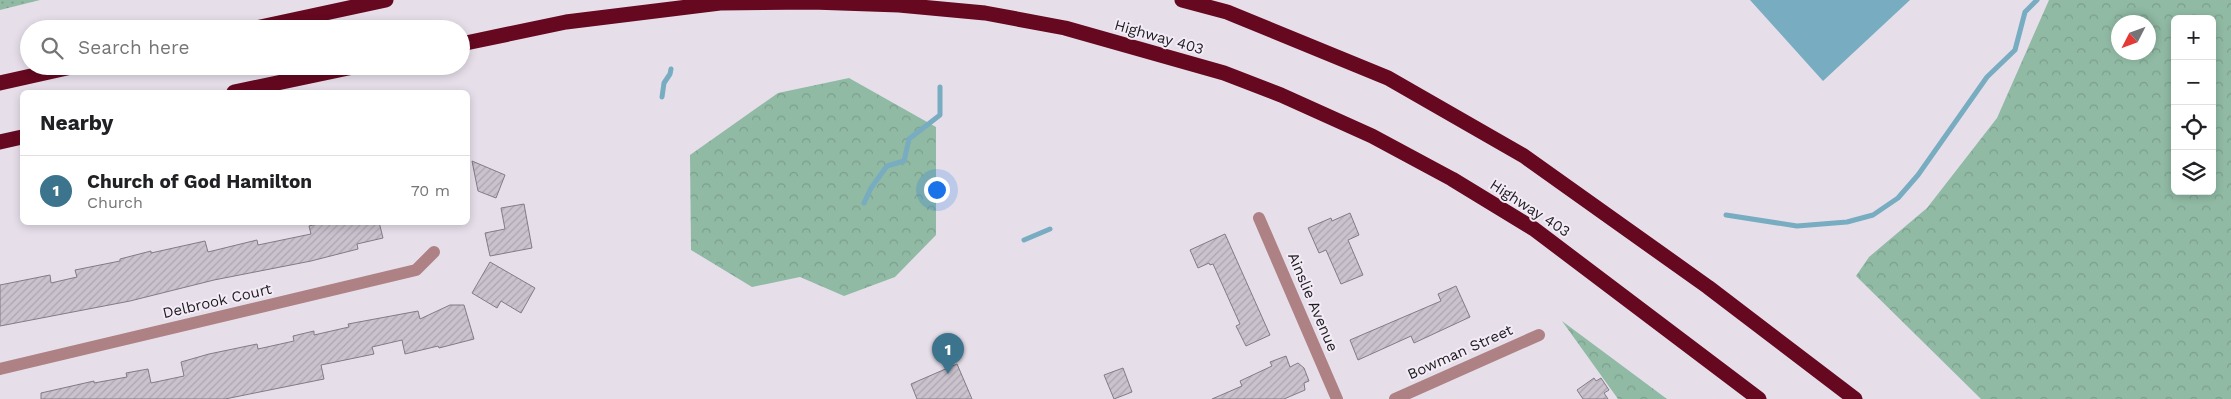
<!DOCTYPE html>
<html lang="en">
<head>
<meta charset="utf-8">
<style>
  body { margin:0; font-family:"Work Sans",sans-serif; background:#f2f2f2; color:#202124 }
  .controls { position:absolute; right:15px; top:15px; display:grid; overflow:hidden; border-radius:8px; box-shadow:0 2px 8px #0003 }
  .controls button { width:45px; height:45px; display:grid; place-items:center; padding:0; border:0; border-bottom:1px solid #e0e0e0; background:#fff; color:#202124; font:25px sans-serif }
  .compass { position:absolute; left:2111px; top:15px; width:45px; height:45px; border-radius:50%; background:#fff; box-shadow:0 2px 8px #0003; rotate:228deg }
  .you { position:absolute; left:936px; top:189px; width:18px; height:18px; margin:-12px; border:4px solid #fff; border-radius:50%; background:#1a73e8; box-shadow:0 0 0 8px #1a73e833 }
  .badge { display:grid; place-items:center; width:32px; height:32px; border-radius:50%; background:#3c748e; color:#fff; font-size:16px; font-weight:700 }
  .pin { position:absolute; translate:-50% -41px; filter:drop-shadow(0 1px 2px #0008) }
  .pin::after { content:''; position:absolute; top:26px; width:18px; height:15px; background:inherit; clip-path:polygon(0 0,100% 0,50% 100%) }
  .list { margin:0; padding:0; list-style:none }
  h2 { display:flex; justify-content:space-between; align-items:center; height:65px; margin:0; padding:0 20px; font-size:21px }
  h2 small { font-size:16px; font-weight:400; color:#757577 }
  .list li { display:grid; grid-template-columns:32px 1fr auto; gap:15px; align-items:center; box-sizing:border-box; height:70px; padding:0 20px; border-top:1px solid #e0e0e0 }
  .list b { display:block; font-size:19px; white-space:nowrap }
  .list p { margin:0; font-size:16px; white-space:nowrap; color:#757577 }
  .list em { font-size:16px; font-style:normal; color:#757577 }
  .icon { flex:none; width:28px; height:28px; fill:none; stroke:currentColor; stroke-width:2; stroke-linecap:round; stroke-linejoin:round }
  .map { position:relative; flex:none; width:2231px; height:399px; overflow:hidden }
  .search { position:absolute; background:#fff; box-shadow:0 2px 8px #0003; left:20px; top:20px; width:450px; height:55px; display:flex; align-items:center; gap:12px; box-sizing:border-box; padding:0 18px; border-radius:28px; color:#757577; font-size:19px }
  .panel { position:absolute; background:#fff; box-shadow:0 2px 8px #0003; left:20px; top:90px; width:450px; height:135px; border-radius:8px }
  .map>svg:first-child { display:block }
  .green { fill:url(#green-dots) }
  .forest { fill:url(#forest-crowns); fill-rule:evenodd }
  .water { fill:#78acc1 }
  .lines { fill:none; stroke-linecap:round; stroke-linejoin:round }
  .stream { stroke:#78acc1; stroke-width:5 }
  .building { fill:url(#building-hatch); stroke:#837b85 }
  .minor { stroke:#ae8184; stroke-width:12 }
  .motorway { stroke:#650820; stroke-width:15 }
  .labels { text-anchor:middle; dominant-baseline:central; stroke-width:4; stroke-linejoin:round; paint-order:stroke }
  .street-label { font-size:15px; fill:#1e1c20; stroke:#f3ecf7 }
</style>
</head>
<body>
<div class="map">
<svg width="2231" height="399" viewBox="0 0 2231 399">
  <defs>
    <pattern id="green-dots" width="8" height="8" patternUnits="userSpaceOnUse" patternTransform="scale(1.25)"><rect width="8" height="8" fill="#90baa4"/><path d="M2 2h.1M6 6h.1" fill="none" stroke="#7c9f8d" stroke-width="1.8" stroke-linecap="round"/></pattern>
    <pattern id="forest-crowns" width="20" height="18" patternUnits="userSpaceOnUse" patternTransform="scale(1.25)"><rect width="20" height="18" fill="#90baa4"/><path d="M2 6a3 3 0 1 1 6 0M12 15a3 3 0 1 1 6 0" fill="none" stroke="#7c9f8d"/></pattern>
    <pattern id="building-hatch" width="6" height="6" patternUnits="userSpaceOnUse" patternTransform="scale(1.25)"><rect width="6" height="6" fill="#cac2cd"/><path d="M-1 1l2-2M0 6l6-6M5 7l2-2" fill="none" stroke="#ada6b0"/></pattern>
  </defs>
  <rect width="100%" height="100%" fill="#e6dfea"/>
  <path class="green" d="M0,0H40L0,10Z"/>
  <path class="forest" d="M2049,0H2231V399H1981L1856,276L1869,257L1927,208L1997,118ZM2175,19H2212V191H2175ZM2148,22V52H2118V22Z
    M849,78L936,127V235L895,277L844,296L800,277L752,287L691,250L690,155L778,93Z
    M1562,321L1667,399H1618Z"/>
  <path class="water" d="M1750,0H1910L1823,81Z"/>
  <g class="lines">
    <path class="stream" d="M662,97L664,83L670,74L671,69
      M864,203L871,188L887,166L904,161L909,139L940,115V87
      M1726,215L1797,226L1847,222L1873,215L1898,198L1918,175L1987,77L2015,50L2025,12L2037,0
      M1024,240L1050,229"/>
  </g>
  <path class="building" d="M472,161L505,175L496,198L478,191Z
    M524,204L532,248L490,256L485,233L505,229L501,208Z
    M1350,213L1359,235L1348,240L1363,275L1341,284L1326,250L1319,253L1308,228L1331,218L1332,221Z
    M325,222H379L383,238L357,244L358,249L311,261L214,280L130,301L0,326V285L50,275L51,283L77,277L75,270L120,261V259L151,251V253L205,241L208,252L257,240L258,245L311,234L309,226Z
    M1225,234L1270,335L1246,346L1236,326L1240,324L1213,264L1210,265L1209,263L1198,268L1190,250Z
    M490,262L535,288L521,313L501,301L497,308L472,293Z
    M1456,286L1470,317L1414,343L1411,336L1358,360L1350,340L1441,301L1438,294Z
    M450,305H464L474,339L439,348L438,346L405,354L402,340L372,347L374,354L321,365L324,379L225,399H41V393L94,381V383L127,377L126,373L148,369L151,383L184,376L181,362L209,354L257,344L258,349L294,341L293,336L314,331V335L349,327L348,324L418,311L420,319Z
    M1286,356L1290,367L1298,363L1304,368L1309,381L1304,383L1305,390L1284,399H1212L1242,386L1240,381L1272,366L1270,362Z
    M957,364L972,399H917L911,384Z
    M1123,368L1132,392L1114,399L1104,375Z
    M1594,378L1596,381L1601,378L1609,390L1604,393L1608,399H1583L1577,390Z"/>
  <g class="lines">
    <path class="minor" d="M1259,218L1337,399
      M0,369L416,270L434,252
      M1395,399L1539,335"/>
    <path class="motorway" d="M1182,0L1227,12L1388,78L1524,156L1708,287L1855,399
      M251,29L386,0
      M461,44L566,22L720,3L812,2L899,5L985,13L1065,28L1224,73L1281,95L1372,136L1452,179L1534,229L1759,399
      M0,83L76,66
      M234,92L358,66
      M0,142L22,137"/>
  </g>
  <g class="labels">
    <g class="street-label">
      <text transform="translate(1159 37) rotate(16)">Highway 403</text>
      <text transform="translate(1530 208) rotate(33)">Highway 403</text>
      <text transform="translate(217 301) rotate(-13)">Delbrook Court</text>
      <text transform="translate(1313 302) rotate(67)">Ainslie Avenue</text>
      <text transform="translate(1460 352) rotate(-24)">Bowman Street</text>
    </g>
  </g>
</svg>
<div class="controls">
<button>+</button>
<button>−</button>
<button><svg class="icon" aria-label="locate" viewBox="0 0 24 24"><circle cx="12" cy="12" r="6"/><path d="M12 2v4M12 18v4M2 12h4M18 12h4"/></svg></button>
<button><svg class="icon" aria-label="layers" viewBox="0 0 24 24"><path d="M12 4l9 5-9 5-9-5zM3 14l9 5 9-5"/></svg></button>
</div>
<svg class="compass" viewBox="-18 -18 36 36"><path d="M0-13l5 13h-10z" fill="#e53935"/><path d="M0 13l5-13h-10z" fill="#757577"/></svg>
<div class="you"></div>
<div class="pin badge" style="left:948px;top:374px">1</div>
<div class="search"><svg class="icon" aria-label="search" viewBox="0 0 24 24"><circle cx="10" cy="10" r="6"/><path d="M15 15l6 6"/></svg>Search here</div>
<section class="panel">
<h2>Nearby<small></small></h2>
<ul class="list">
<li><span class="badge">1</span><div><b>Church of God Hamilton</b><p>Church</p></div><em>70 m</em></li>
</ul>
</section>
</div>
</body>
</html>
